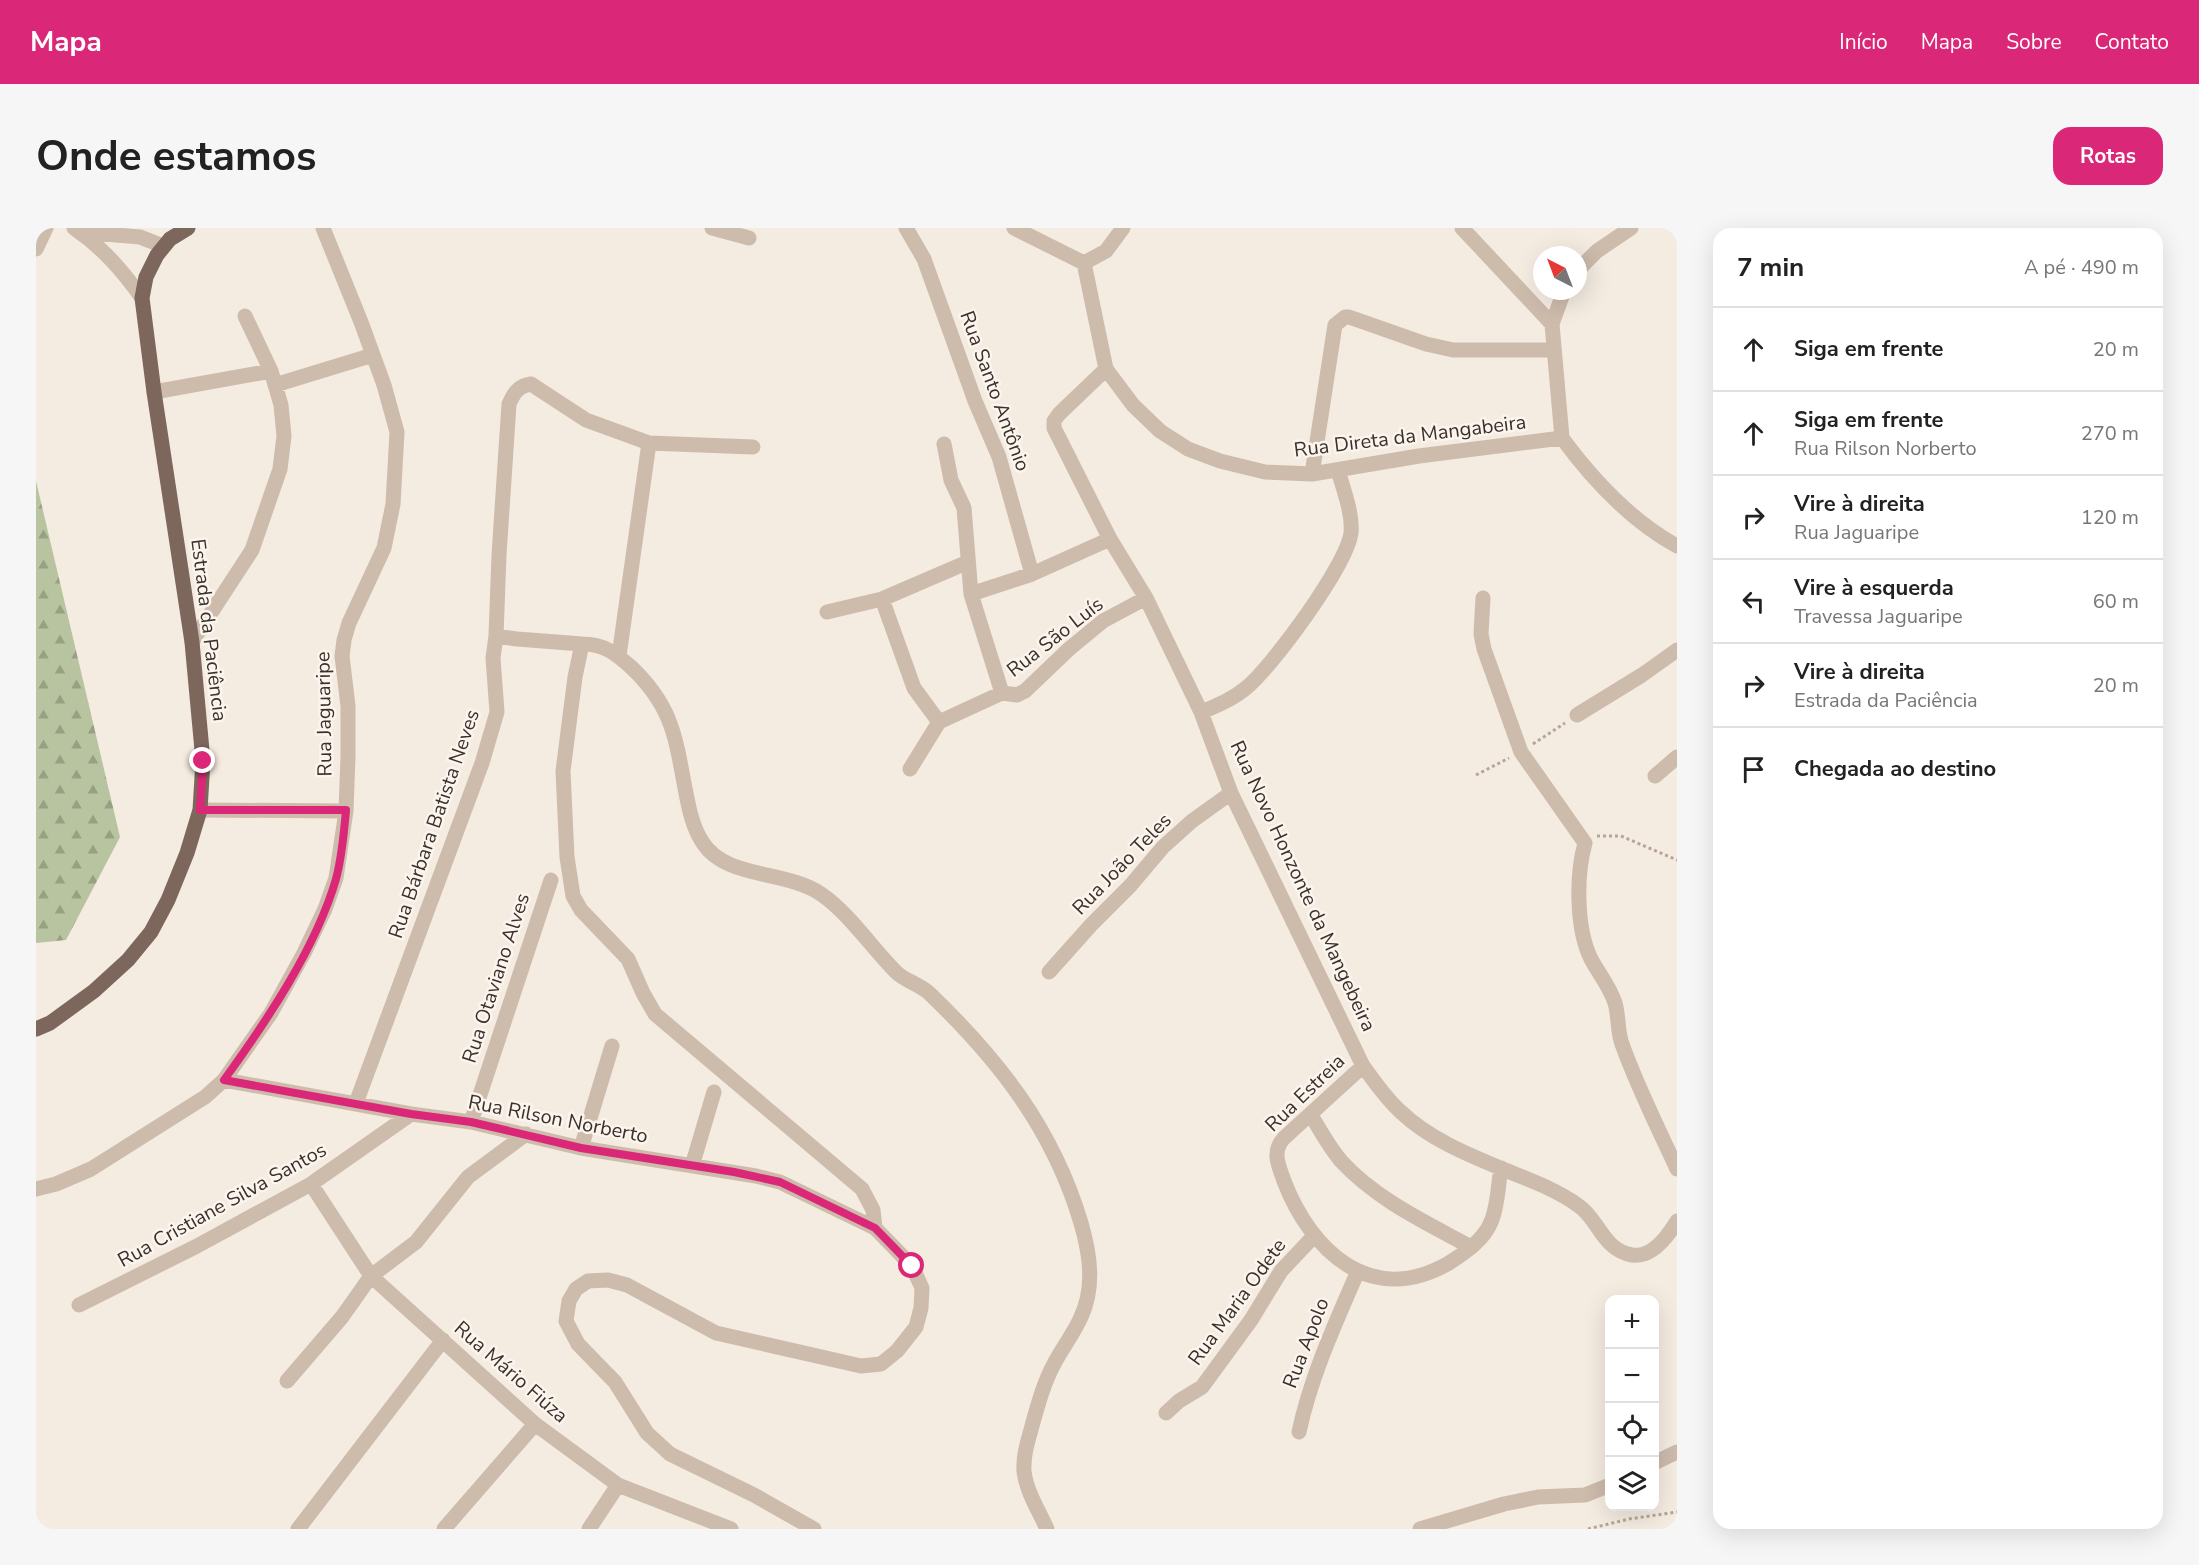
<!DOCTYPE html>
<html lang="pt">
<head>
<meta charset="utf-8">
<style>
  body { margin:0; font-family:"Nunito Sans",sans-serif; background:#f6f6f6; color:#222 }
  .controls { position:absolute; right:18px; bottom:18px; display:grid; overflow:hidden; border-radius:12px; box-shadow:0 6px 24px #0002 }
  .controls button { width:54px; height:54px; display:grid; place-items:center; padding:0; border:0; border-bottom:2px solid #e0e0e0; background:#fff; color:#222; font:30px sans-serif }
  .compass { position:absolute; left:1497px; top:18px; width:54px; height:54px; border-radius:50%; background:#fff; box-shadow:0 6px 24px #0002; rotate:318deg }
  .stop { position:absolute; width:18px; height:18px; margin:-14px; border:4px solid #db2777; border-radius:50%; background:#fff }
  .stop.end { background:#db2777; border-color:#fff; box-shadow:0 2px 6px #0008 }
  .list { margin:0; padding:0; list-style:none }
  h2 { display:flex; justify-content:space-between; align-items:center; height:78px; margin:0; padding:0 24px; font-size:26px }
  h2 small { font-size:20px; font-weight:400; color:#767676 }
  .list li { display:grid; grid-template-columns:39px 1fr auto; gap:18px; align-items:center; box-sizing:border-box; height:84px; padding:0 24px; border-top:2px solid #e0e0e0 }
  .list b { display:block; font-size:22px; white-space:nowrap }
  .list p { margin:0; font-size:20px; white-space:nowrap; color:#767676 }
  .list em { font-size:20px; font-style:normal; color:#767676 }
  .icon { flex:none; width:33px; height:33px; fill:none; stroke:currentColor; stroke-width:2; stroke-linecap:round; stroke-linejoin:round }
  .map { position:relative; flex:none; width:1641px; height:1301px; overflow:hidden; border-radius:18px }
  header { display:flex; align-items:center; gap:36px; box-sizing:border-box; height:84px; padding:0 30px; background:#db2777; color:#fff }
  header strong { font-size:28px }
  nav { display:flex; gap:33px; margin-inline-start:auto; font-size:21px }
  .intro { display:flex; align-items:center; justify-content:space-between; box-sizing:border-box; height:144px; padding:0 36px }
  h1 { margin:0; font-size:42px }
  .button { padding:15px 27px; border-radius:18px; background:#db2777; color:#fff; font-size:21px; font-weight:700 }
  main { display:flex; gap:36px; padding:0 36px }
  aside { flex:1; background:#fff; border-radius:18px; box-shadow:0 6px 24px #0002 }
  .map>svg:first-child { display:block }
  .forest { fill:url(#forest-firs) }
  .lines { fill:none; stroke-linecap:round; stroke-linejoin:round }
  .path { stroke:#b9a596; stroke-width:3; stroke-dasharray:3 3; stroke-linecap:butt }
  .minor { stroke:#cdbbac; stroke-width:15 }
  .major { stroke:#7d675c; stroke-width:15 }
  .route { stroke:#db2777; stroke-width:8 }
  .labels { text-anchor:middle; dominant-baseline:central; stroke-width:5; stroke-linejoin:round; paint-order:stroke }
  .street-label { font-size:20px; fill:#3b302b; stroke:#fbf5ee }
</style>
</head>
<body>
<header>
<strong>Mapa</strong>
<nav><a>Início</a><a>Mapa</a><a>Sobre</a><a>Contato</a></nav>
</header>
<div class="intro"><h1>Onde estamos</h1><a class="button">Rotas</a></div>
<main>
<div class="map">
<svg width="1641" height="1301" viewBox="0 0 1641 1301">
  <defs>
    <pattern id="forest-firs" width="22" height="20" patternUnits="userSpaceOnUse" patternTransform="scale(1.5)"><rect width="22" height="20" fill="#b8c4a0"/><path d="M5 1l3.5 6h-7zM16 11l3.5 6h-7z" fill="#97a083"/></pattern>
  </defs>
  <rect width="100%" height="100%" fill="#f4ebe1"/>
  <path class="forest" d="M0,253L84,609L30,712L0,715Z"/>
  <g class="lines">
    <path class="path" d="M1497,516L1529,495
      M1440,547L1473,530
      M1561,608H1585L1641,632
      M1552,1301L1593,1291L1641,1284"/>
    <path class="minor" d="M38,0C66,19 86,42 106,70
      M676,0L713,10
      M870,0L888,31L939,173L963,229L996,346
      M978,0L1048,35
      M1087,0L1070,23L1048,35L1070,141L1097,177L1124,203L1152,221L1184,233L1229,244L1276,246L1383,228L1526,210C1557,252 1595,293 1641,318
      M1426,0L1516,96
      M45,4L104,9L127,18
      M0,21L10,0
      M1542,42L1561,23L1595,0
      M1070,141L1023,186L1018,193V200L1074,311L1110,370L1165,484L1195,565L1327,838C1339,854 1350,871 1365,884C1393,911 1433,927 1469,942C1494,952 1521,962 1543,978C1563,992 1567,1022 1596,1027C1616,1030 1632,1008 1641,993
      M239,157L337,127
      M118,164L235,143
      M1526,210L1516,96L1528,63
      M908,216L915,252L928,280L935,366L966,465
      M1276,246L1299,97L1309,89H1313L1390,116L1417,122H1518
      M935,366L996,346L1074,311
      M1447,370L1445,406L1448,421L1485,524L1549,615C1540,647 1540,701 1555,731C1563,746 1574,759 1579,775C1583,788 1581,803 1586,816C1601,858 1622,900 1641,941
      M846,371L878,460L903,494
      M791,384L846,371L932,334
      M460,408L463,327L473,176C478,165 482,158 495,156L550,192L613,215L717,219
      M156,414L216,322L244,241L248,208L245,177L235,143L209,88
      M583,428L613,215
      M1165,484C1181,478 1197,471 1210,460C1236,439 1311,337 1315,305C1317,285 1307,261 1302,242
      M1541,487L1606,447L1641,422
      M874,541L903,494L966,465L981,467L989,463L1033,421L1067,393L1110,370
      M1619,548L1641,529
      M164,582L310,583
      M1013,744L1055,697L1094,658L1127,619L1156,593L1195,565
      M1327,838L1248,910C1235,924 1243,938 1248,953C1275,1023 1335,1080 1413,1035C1428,1025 1448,1012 1455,994C1462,978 1462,957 1465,940
      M188,852L375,886L435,894L545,920L720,948L744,954L839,1000
      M320,875L446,535L461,484L457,430L460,408L481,411L546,416
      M1275,887C1284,902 1293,919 1305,933C1341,972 1389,994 1435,1019
      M435,894L515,652
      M545,920L576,818
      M656,938L678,864
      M275,956L335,1048L499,1196L582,1257L695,1301
      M0,961L20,956L55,941L169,869L188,852L235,785L268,725L289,681L300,650L310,583L312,528V478L306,428L308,412L313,395L348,320L357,276L361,204L348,157L325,94L287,0
      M43,1077L161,1018L275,956L375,886
      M251,1153L306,1089L335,1048L380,1014L432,949L490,906
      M1130,1185L1143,1173L1166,1159L1215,1092L1245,1043L1278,1008
      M1263,1204C1275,1148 1299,1096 1322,1043
      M1618,1235L1641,1224
      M262,1301L407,1112
      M408,1301L499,1196
      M553,1301L582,1257
      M778,1301L718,1267L634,1226L611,1205L579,1154L542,1116L530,1093L533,1073L540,1061L552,1053L572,1052L591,1057L680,1105L825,1138L845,1136L861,1123L880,1099L885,1080L886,1060L876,1038L839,1000L837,982L826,961L619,786L607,765L592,731L545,682L537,668L531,629L527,543L539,449L546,416C568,416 579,425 595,439C634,476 639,505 648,555C652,575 655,597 667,615C690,651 750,642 785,666C814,686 835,719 860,744C869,753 883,756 893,765C963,832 1017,901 1045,995C1054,1026 1059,1059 1045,1089C1038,1105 1027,1119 1019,1134C1008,1154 1002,1176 996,1198C992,1213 987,1227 988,1243C990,1263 1003,1283 1011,1301
      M1384,1301L1468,1276L1502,1269L1549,1267L1574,1257"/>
    <path class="major" d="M0,801L14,795L58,763L92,732L115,704L132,672L151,625L164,582L167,533L156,414L118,164L106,70L110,49L121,27L134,11L152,0"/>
  </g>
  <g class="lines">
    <path class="route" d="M167,533L164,582H310C308,605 306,629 300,651C280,720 230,794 188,852L375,886L435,894L545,920L698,944L744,954L839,1000L876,1038"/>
  </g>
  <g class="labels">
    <g class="street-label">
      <text transform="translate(959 163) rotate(70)">Rua Santo Antônio</text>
      <text transform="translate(1374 208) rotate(-7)">Rua Direta da Mangabeira</text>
      <text transform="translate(173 402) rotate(83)">Estrada da Paciência</text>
      <text transform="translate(1019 409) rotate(-38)">Rua São Luís</text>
      <text transform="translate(288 486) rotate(-91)">Rua Jaguaripe</text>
      <text transform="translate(398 596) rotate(-71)">Rua Bárbara Batista Neves</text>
      <text transform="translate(1086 636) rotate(-46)">Rua João Teles</text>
      <text transform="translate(1267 658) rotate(65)">Rua Novo Honzonte da Mangebeira</text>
      <text transform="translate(460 750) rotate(-72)">Rua Otaviano Alves</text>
      <text transform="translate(1269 865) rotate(-44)">Rua Estreia</text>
      <text transform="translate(522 891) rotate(11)">Rua Rilson Norberto</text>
      <text transform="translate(186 977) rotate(-29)">Rua Cristiane Silva Santos</text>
      <text transform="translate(1201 1074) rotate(-54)">Rua Maria Odete</text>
      <text transform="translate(1270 1115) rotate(-69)">Rua Apolo</text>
      <text transform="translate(475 1144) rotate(41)">Rua Mário Fiúza</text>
    </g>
  </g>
</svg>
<div class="controls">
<button>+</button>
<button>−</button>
<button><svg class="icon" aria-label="locate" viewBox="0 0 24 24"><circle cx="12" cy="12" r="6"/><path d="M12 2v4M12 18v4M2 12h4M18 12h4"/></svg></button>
<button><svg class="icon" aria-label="layers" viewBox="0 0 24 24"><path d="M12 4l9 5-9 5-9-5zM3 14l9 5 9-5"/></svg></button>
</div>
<svg class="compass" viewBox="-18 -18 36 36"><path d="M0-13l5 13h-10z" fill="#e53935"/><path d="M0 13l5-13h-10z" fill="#767676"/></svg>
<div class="stop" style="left:876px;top:1038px"></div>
<div class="stop end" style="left:167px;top:533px"></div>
</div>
<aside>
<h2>7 min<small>A pé · 490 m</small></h2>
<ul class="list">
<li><svg class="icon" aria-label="ahead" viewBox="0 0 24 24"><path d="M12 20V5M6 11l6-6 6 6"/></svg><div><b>Siga em frente</b></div><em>20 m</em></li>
<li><svg class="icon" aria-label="ahead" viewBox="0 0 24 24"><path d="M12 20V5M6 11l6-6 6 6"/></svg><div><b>Siga em frente</b><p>Rua Rilson Norberto</p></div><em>270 m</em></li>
<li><svg class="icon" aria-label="right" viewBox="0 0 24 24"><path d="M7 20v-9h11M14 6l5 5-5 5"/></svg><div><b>Vire à direita</b><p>Rua Jaguaripe</p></div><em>120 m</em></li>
<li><svg class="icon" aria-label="left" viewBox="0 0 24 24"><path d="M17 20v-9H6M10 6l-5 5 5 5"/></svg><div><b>Vire à esquerda</b><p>Travessa Jaguaripe</p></div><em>60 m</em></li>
<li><svg class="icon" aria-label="right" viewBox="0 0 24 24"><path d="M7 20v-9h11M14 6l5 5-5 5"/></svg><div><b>Vire à direita</b><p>Estrada da Paciência</p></div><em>20 m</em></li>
<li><svg class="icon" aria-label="arrive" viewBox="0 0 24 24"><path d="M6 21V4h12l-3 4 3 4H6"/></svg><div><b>Chegada ao destino</b></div></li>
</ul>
</aside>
</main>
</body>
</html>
